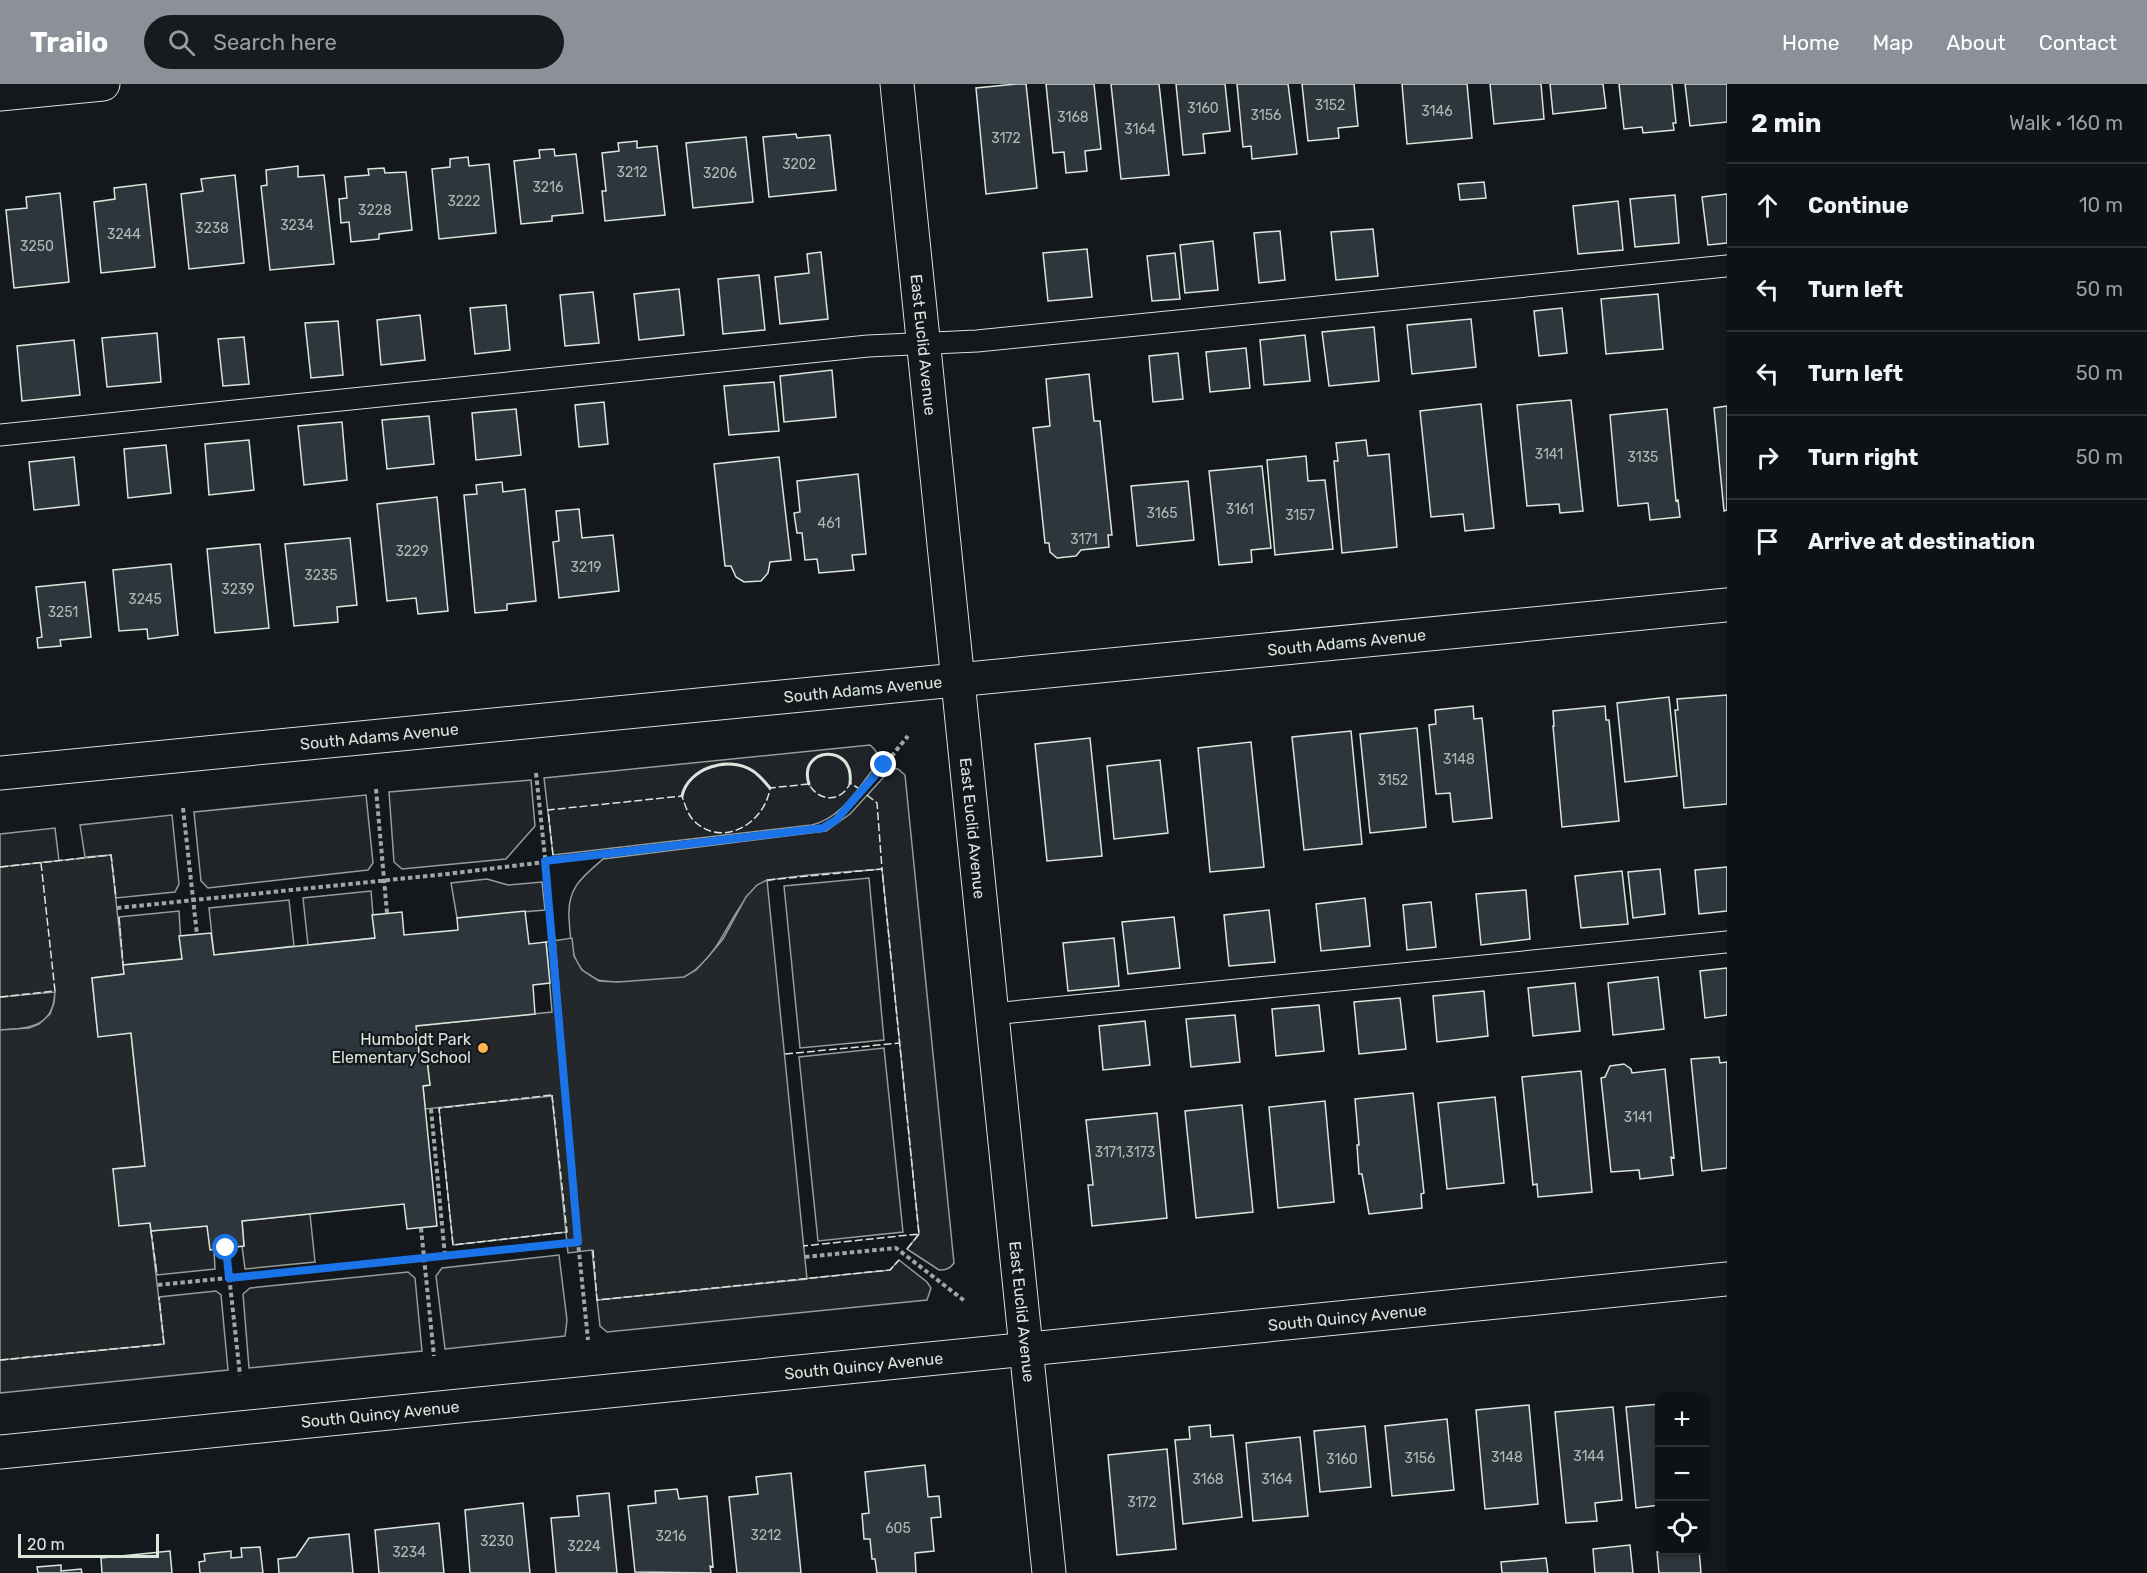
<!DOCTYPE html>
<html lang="en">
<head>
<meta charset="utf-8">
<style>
  body { margin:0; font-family:Rubik,sans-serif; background:#181b1e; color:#f1f3f6 }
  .controls { position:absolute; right:18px; bottom:18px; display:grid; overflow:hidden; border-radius:12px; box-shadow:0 2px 4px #0004 }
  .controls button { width:54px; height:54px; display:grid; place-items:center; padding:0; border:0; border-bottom:2px solid #2f3234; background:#0f1215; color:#f1f3f6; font:30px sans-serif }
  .scale { position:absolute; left:18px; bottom:15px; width:141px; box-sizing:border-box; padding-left:6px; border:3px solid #d8e6dc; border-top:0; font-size:16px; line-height:21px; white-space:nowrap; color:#d8e6dc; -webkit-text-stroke:4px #14181c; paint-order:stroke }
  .stop { position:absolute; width:18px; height:18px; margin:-14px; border:4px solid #1a73e8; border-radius:50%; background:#fff }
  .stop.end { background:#1a73e8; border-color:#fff; box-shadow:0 2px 6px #0008 }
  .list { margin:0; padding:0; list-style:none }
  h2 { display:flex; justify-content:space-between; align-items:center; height:78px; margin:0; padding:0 24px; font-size:26px }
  h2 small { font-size:20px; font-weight:400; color:#9b9ea0 }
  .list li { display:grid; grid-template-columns:39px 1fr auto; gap:18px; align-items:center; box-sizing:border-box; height:84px; padding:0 24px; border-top:2px solid #2f3234 }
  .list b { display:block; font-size:22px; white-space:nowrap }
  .list em { font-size:20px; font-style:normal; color:#9b9ea0 }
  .icon { flex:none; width:33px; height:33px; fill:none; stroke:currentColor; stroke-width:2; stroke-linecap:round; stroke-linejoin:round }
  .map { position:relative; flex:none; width:1727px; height:1489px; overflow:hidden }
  header { display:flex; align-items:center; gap:36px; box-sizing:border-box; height:84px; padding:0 30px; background:#8c9099; color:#fff }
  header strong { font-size:28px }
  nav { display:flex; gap:33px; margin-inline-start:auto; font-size:21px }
  .search { width:420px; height:54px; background:#181b1e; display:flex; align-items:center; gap:15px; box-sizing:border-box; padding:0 21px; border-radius:33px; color:#9b9ea0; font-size:22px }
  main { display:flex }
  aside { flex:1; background:#0f1215 }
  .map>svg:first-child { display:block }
  .green { fill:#202428; stroke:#939e99; stroke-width:1.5 }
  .parking { fill:#24282b; stroke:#939e99; stroke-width:1.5 }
  .building { fill:#2c363c; stroke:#d8e6dc; stroke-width:1.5 }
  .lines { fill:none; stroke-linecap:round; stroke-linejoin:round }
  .lane-casing { stroke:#d8e6dc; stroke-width:23 }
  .street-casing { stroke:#d8e6dc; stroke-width:35 }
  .path { stroke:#9da8a2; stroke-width:4; stroke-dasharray:4.5 3; stroke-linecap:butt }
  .lane { stroke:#14181c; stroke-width:21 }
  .street { stroke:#14181c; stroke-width:33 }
  .fence { stroke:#d8e6dc; stroke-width:1.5; stroke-dasharray:8 3; stroke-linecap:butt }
  .wall { stroke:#d8e6dc; stroke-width:3 }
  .route { stroke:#1a73e8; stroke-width:8 }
  .poi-dot { fill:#ffb74d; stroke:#14181c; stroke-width:2 }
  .labels { text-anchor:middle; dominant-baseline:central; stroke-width:4.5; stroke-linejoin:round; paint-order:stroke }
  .number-label { font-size:14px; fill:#adbab4 }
  .street-label { font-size:16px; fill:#d8e6dc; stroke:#14181c }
  .poi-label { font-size:16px; fill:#d8e6dc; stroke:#14181c; text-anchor:end }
</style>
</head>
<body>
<header>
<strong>Trailo</strong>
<div class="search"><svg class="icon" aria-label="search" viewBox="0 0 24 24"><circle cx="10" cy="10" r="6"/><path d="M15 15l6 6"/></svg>Search here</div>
<nav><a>Home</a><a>Map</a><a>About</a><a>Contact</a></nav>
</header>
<main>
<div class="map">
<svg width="1727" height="1489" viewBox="0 0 1727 1489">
  <rect width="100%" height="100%" fill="#14181c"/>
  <path class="green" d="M870,661C877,667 879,671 877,680C859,703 842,734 812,741L553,771L544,694Z
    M892,684L898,685L905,691L954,1179C950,1185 946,1186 939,1186L907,1165L919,1150L882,785C864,787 774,792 765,798C732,818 726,862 695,886C692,889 687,892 684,894C672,897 609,900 598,896C593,894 585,890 582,886C571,875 570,850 569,834C567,804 582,793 603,775L826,747L850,730Z
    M531,696L535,742L506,775L402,785L394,778L389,708Z
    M366,711L373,779L368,786L208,804L201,797L194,728Z
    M172,731L179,800L175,808L116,814L111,771L85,773L80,741Z
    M55,744L59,777L0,783V750Z
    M869,794L884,956L800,964L784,802Z
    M487,795L508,801L542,798L545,826L457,834L451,799Z
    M371,807L375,854L308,861L303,814Z
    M289,816L294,862L214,871L209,824Z
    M179,827L182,875L123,881L119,833Z
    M55,907C54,944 30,944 0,946V913Z
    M884,964L903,1148L818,1157L799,973Z
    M552,1011L567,1148L453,1161L439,1024Z
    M310,1130L315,1178L245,1185L242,1162H244L242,1137Z
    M207,1142L214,1165L215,1185L157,1191L151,1147Z
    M559,1171L567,1236L565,1252L445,1265L436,1192L442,1184Z
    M899,1176L927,1198L931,1204L927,1216L607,1248L600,1242L597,1216L890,1186Z
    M408,1188L415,1194L422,1267L249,1284L243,1210L250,1204Z
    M216,1207L221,1211L228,1286L0,1309V1276L164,1260L159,1213Z"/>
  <path class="parking" d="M111,771L124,890L92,894L98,952L131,949L145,1082L113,1085L150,1139L164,1260L0,1276V946L29,944L39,940L50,930L54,919L55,908L0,913V783Z
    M767,796L807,1195L597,1216L592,1166L568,1169L552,1012L425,1025L423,1002L430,1001L426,968L419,969L416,942L552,928L546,858L572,854L574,872L582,886L599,897L618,898L684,893L696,886L708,873L723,855L746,813L757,801Z"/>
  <path class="building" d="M1016,0H1026L1037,104L986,110L976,4Z
    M1046,0H1094L1101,65L1085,67L1087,87L1066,89L1064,68L1053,69Z
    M1111,0H1159L1169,91L1121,95Z
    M1176,0H1225L1230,47L1203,50L1205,69L1183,71Z
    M1237,0H1288L1297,70L1252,75L1251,62L1243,63Z
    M1302,0H1354L1358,42L1338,44L1339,54L1308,57Z
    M1402,0H1467L1472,54L1407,60Z
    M1490,0H1541L1544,35L1494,40Z
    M1550,0H1603L1606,24L1553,30Z
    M1619,0H1672L1676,39H1673L1674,46L1643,49L1642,43L1624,45Z
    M1685,0H1727V38L1690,42Z
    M796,50L797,54L830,51L836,106L769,113L763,53Z
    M746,53L753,118L693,124L686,59Z
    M637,57V64L657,62L665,131L605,137L602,107H606L602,69L619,67L618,59Z
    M554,65L555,72L576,70L583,129L552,132V137L521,140L514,77L540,74L539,66Z
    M468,73L469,82L489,80L496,149L439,155L432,85L450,83V75Z
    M298,82V93L324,91L334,180L270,186L261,102L267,101L266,86Z
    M384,84L385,89L406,88L412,146L379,150V155L351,158L349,138L341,139L339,115L347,114L345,93L369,91L368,85Z
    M235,91L244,179L189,185L181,110L203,107L201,95Z
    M1484,98L1486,114L1460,116L1458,100Z
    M146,100L155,183L101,189L94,118L115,115L114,104Z
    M60,109L69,198L14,204L6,126L27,124L26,113Z
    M1727,110V159L1708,161L1702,113Z
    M1675,111L1679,159L1635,163L1630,115Z
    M1618,117L1623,166L1578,170L1573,122Z
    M1373,145L1378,192L1336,196L1331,148Z
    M1280,147L1285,196L1259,199L1254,149Z
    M1213,157L1218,206L1185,209L1180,161Z
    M1087,165L1092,213L1048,217L1043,169Z
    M821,168L828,235L780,240L775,193L809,189L807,170Z
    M1175,169L1180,215L1152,217L1147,172Z
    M759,191L765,246L723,250L718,195Z
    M679,205L684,251L639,256L634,210Z
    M593,208L599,259L565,262L560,211Z
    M1658,210L1663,265L1606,270L1601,215Z
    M506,221L510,266L475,270L470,224Z
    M1562,224L1567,269L1539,272L1534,227Z
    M420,231L425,276L381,281L377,236Z
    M1471,235L1476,283L1412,290L1407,241Z
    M338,237L343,291L311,294L305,239Z
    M1374,243L1379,297L1329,302L1322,248Z
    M157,249L161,298L107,303L102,254Z
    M1305,251L1310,297L1264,301L1260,256Z
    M244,253L249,300L223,302L218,255Z
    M74,256L80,311L22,317L17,262Z
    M1246,264L1250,304L1210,308L1206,268Z
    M1178,269L1183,315L1153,318L1149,272Z
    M832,286L836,333L784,338L780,292Z
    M1089,290L1094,337H1100L1112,451H1108L1109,463L1081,466L1076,472L1057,474L1050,468L1049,459H1045L1033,344L1050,342L1046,295Z
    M774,298L779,347L729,351L724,302Z
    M1571,316L1583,427L1560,429L1559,420L1527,422L1517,321Z
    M604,318L608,360L579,363L575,321Z
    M1481,320L1494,444L1465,447L1463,430L1431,433L1420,327Z
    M1727,322V426L1724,427L1714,324Z
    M516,325L521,371L476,376L472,329Z
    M1667,325L1676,417L1678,416L1680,433L1650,436L1648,419L1618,422L1610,331Z
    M429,332L434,380L387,385L382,336Z
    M342,338L347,396L304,401L298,342Z
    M249,356L254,406L209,411L205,360Z
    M1366,356L1368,372L1389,370L1397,463L1342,469L1334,377H1338L1336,359Z
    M166,361L171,409L128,414L124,365Z
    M1306,372L1308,397L1325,396L1333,465L1275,471L1267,376Z
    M74,373L79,421L34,426L29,378Z
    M779,373L791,476L770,478L768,489L761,497L744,498L736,493L731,482H725L714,380Z
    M1262,382L1271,464L1251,466L1252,478L1219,481L1209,387Z
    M858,390L866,470L852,471L854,486L819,489L817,475L805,476L802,449H797L794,429L800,428L797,397Z
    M1188,397L1194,456L1137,462L1131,402Z
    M502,398L503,408L525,405L536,517L507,520V526L475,529L464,411L477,410L476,401Z
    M437,413L448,527L418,530L416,514L387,517L377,420Z
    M579,425L582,454L613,451L619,507L559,514L553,458L559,457L556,427Z
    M350,454L357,521L337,523L338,538L294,542L285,460Z
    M260,460L269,544L215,549L207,465Z
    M171,480L178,551L148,555L147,545L119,547L113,486Z
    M85,498L91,553L60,556L61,562L38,564L37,554L42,553L36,503Z
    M1727,611V720L1684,724L1675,626H1678L1677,615Z
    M1669,613L1677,692L1625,698L1617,619Z
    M1473,622L1474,635L1482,634L1492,734L1453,738L1450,709L1436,710L1429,641L1436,640L1435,626Z
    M1605,622L1606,636H1609L1619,737L1562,743L1553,642H1554L1553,627Z
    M1417,644L1426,743L1370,749L1360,650Z
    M1351,647L1362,760L1304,766L1292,653Z
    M1090,654L1102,772L1047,777L1035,660Z
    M1251,658L1264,783L1210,788L1198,664Z
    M1160,676L1168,749L1114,755L1107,682Z
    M1727,783V827L1699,830L1695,786Z
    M1660,785L1665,830L1633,834L1628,788Z
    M1622,787L1628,840L1581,844L1575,792Z
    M1526,806L1530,855L1481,861L1476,810Z
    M1365,814L1370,862L1321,867L1316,820Z
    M1431,818L1436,863L1407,866L1403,821Z
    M1269,826L1275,878L1229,882L1224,831Z
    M525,827L529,860L546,858L550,899L533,901L535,930L416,942L419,969L426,968L430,1001L423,1002L437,1142L407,1145L404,1120L242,1137L244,1162L210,1166L207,1142L151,1147L150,1139L119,1142L113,1085L145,1082L131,949L98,953L92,894L124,890L123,881L182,875L179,852L211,849L214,871L375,854L372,831L402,828L404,851L458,846L457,834Z
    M1174,833L1180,884L1128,890L1122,838Z
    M1114,854L1119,902L1068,907L1063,859Z
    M1727,884V931L1705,934L1700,887Z
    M1658,893L1664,945L1613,951L1608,899Z
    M1575,899L1580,947L1533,952L1528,904Z
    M1484,907L1488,952L1437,958L1433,912Z
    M1400,914L1406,965L1359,970L1354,918Z
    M1319,921L1324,967L1276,972L1272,925Z
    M1235,931L1240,978L1191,983L1186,935Z
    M1145,937L1150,981L1103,986L1099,942Z
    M1719,973L1720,979L1727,978V1084L1702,1087L1691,975Z
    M1624,980L1631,985L1632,989L1665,985L1674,1074L1671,1073L1673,1091L1640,1095L1639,1086L1611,1088L1601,994L1605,993L1610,982Z
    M1581,987L1592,1108L1538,1113L1537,1100L1533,1101L1522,993Z
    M1413,1009L1424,1109L1421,1110L1422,1124L1369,1130L1362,1090H1359L1357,1061H1359L1355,1015Z
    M1495,1013L1504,1099L1447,1105L1438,1019Z
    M1325,1017L1334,1118L1278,1124L1269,1023Z
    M1242,1021L1253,1128L1196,1134L1185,1027Z
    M1157,1029L1167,1134L1092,1142L1088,1101H1093L1086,1036Z
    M1660,1320V1421L1636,1424L1626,1323Z
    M1529,1321L1538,1420L1485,1425L1476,1326Z
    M1613,1323L1622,1416L1595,1419L1597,1437L1566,1439L1555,1328Z
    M1447,1335L1454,1406L1392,1412L1385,1342Z
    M1210,1341L1211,1353L1233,1351L1242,1433L1183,1440L1175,1356L1190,1355L1189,1343Z
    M1365,1342L1371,1403L1320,1408L1314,1347Z
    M1300,1353L1308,1432L1253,1437L1246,1359Z
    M1167,1365L1176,1465L1117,1471L1108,1371Z
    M925,1381L928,1413L939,1412L941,1433L931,1434L934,1467L915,1469L916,1489H877L875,1475H872L870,1455H864L862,1430L869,1429L865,1388Z
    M791,1389L801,1489H737L729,1413L758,1410L756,1393Z
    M677,1405L679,1415L707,1412L713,1483L710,1482L711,1489L635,1488L628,1422L656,1419L655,1407Z
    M609,1409L617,1489H556L551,1434L579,1432L577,1412Z
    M523,1419L530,1489H470L465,1426Z
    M439,1439L444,1489H379L375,1446Z
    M349,1450L353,1489H279L278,1475L296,1473L309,1454Z
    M1630,1461L1633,1489H1595L1593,1465Z
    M260,1463L263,1489H200L199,1478L205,1477L204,1470L231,1467V1474L242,1473L241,1464Z
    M1675,1466H1699L1701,1489H1659L1657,1468Z
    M170,1467L172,1489H102L101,1474Z
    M1546,1474L1548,1489H1502L1501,1478Z
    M61,1481V1487L81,1485L82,1489H38L37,1483Z"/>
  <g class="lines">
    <defs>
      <path id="lane" d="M0,351L868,262L977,257L1727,182
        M992,930L1727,858"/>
      <g id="street">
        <path id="s1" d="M897,0L1049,1489"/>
        <path d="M0,10L103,0"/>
        <path id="s2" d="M0,689L1727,521"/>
        <path id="s3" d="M0,1368L1727,1195"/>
      </g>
    </defs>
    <use href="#lane" class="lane-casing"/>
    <use href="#street" class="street-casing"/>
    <path class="path" d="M536,689L554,857L578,1158
      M376,705L387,829
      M183,724L197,851
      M117,824L447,790L823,744C855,725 884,680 908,652
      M431,1025L445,1172
      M421,1144L434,1272
      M226,1164L240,1291
      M805,1173L896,1164L966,1218
      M158,1201L578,1158L588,1256"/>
    <use href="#lane" class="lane"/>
    <use href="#street" class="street"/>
    <path class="fence" d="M867,711L877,719L882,785
      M553,771L548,726L682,712C685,721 688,731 694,737C723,765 765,739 770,704L809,700C818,718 842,719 850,699L858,704
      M0,783L111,771L116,814
      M767,796L882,785L919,1150L803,1162
      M119,833L123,881
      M0,913L55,907L41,779
      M785,970L900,959
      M552,1011L567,1148L453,1161L439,1024Z
      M151,1147L157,1191
      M907,1165L919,1150
      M593,1166L597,1216L890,1186L899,1176
      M0,1276L164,1260L159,1213"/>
    <path class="wall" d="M809,700C797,663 855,658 850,699
      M682,712C688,684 729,671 753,687C759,691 765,698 770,704"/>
  </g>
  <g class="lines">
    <path class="route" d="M226,1164L229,1194L578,1158L545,777L823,744L836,736L884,681"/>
  </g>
  <circle class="poi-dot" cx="483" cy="964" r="6"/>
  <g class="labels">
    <g class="number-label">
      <text x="1330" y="21">3152</text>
      <text x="1203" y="24">3160</text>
      <text x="1437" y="27">3146</text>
      <text x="1266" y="31">3156</text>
      <text x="1073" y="33">3168</text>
      <text x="1140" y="45">3164</text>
      <text x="1006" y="54">3172</text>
      <text x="799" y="80">3202</text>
      <text x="632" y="88">3212</text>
      <text x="720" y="89">3206</text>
      <text x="548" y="103">3216</text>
      <text x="464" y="117">3222</text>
      <text x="375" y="126">3228</text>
      <text x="297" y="141">3234</text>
      <text x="212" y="144">3238</text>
      <text x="124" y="150">3244</text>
      <text x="37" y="162">3250</text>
      <text x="1549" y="370">3141</text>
      <text x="1643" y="373">3135</text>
      <text x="1240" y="425">3161</text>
      <text x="1162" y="429">3165</text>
      <text x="1300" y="431">3157</text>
      <text x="829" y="439">461</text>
      <text x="1084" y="455">3171</text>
      <text x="412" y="467">3229</text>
      <text x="586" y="483">3219</text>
      <text x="321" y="491">3235</text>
      <text x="238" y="505">3239</text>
      <text x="145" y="515">3245</text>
      <text x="63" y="528">3251</text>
      <text x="1459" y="675">3148</text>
      <text x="1393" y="696">3152</text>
      <text x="1638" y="1033">3141</text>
      <text x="1125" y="1068">3171,3173</text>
      <text x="1589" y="1372">3144</text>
      <text x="1507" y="1373">3148</text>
      <text x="1420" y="1374">3156</text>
      <text x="1342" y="1375">3160</text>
      <text x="1208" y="1395">3168</text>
      <text x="1277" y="1395">3164</text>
      <text x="1142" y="1418">3172</text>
      <text x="898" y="1444">605</text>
      <text x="766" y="1451">3212</text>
      <text x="671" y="1452">3216</text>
      <text x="497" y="1457">3230</text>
      <text x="584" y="1462">3224</text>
      <text x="409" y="1468">3234</text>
    </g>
    <g class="street-label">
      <text stroke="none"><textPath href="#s1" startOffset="262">East Euclid Avenue</textPath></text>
      <text stroke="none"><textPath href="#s2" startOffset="1353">South Adams Avenue</textPath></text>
      <text stroke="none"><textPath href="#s2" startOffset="867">South Adams Avenue</textPath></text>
      <text stroke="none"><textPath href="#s2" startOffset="381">South Adams Avenue</textPath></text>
      <text stroke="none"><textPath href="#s1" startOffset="748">East Euclid Avenue</textPath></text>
      <text stroke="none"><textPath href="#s1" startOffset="1234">East Euclid Avenue</textPath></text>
      <text stroke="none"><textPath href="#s3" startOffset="1354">South Quincy Avenue</textPath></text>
      <text stroke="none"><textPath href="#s3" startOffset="868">South Quincy Avenue</textPath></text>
      <text stroke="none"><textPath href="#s3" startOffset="382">South Quincy Avenue</textPath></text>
    </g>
    <g class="poi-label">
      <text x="471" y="955">Humboldt Park<tspan x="471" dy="18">Elementary School</tspan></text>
    </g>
  </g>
</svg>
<div class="controls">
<button>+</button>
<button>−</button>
<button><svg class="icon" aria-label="locate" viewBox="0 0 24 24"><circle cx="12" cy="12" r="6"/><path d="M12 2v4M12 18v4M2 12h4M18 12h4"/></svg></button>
</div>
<div class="scale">20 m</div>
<div class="stop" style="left:226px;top:1164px"></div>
<div class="stop end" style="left:884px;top:681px"></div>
</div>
<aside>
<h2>2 min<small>Walk · 160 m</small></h2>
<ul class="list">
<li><svg class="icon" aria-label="ahead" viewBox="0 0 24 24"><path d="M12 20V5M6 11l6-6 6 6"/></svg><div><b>Continue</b></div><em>10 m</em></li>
<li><svg class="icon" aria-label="left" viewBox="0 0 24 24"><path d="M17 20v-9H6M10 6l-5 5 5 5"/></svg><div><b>Turn left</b></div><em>50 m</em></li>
<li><svg class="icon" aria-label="left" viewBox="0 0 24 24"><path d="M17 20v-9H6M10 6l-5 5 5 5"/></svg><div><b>Turn left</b></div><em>50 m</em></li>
<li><svg class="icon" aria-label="right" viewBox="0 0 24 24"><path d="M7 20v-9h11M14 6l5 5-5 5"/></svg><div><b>Turn right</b></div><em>50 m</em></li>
<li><svg class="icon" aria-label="arrive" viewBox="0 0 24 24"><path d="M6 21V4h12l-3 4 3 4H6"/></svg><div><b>Arrive at destination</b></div></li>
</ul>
</aside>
</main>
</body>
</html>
